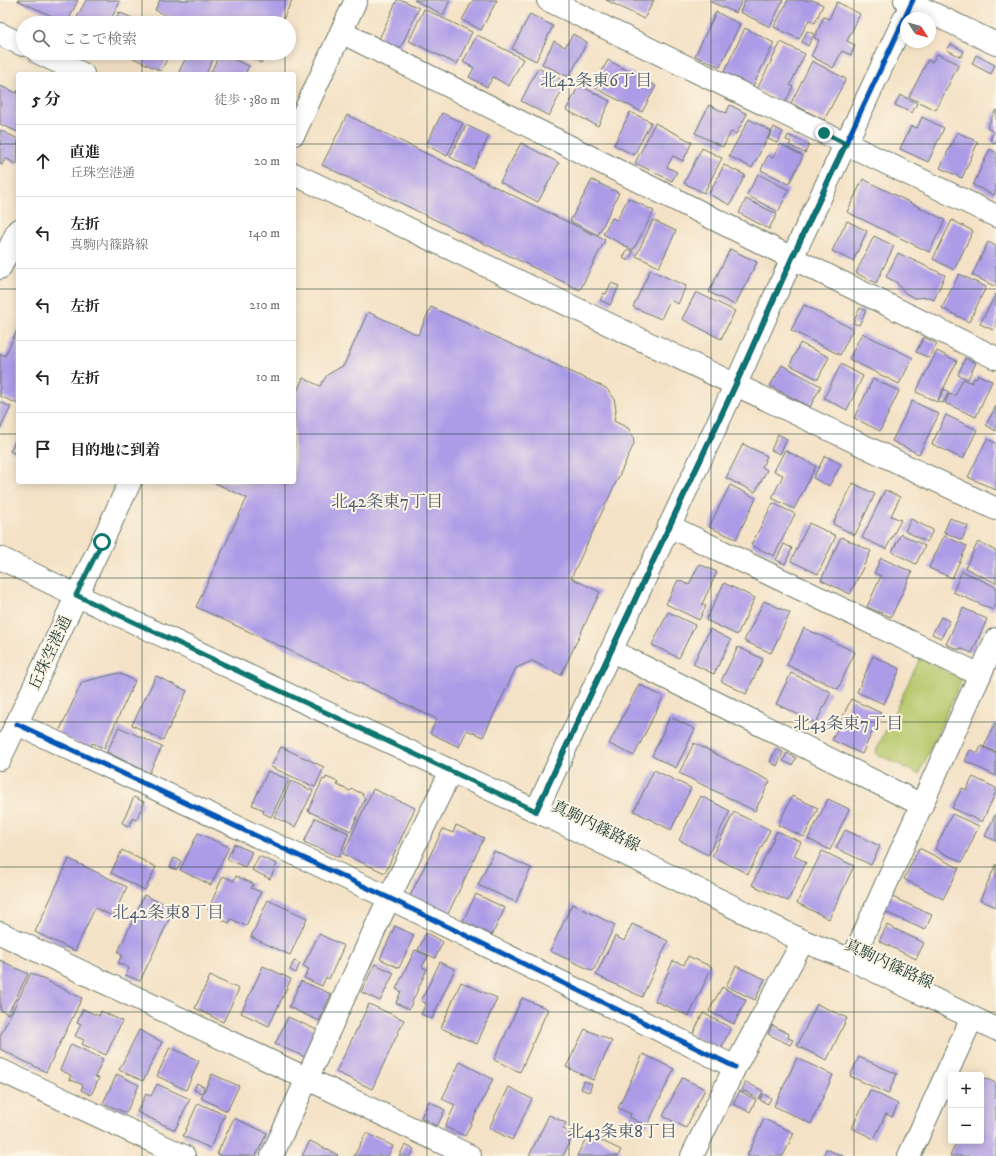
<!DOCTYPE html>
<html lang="ja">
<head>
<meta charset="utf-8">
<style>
  body { margin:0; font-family:"IM FELL DW Pica","Noto Serif JP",serif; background:#f6f6f6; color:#222 }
  .controls { position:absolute; right:12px; bottom:12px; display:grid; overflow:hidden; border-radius:4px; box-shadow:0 2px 10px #0003 }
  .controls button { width:36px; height:36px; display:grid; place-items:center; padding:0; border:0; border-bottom:1px solid #e0e0e0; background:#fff; color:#222; font:20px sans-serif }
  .compass { position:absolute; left:900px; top:12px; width:36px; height:36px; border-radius:50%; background:#fff; box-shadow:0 2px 10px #0003; rotate:126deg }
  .stop { position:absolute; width:12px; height:12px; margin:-9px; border:3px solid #0f766e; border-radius:50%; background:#fff }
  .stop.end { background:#0f766e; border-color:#fff; box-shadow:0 1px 4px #0008 }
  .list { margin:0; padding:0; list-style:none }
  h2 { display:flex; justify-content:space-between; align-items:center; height:52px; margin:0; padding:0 16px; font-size:17px }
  h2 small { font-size:13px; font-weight:400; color:#767676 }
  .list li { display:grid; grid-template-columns:26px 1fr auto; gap:12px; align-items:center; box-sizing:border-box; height:72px; padding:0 16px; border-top:1px solid #e0e0e0 }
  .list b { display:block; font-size:15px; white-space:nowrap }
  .list p { margin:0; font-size:13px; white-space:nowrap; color:#767676 }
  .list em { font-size:13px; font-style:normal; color:#767676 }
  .icon { flex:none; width:22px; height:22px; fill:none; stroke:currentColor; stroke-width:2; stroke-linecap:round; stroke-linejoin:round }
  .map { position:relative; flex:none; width:996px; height:1156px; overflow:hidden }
  .search { position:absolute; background:#fff; box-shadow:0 2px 10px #0003; left:16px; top:16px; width:280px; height:44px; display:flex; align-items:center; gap:10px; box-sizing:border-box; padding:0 14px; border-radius:22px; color:#767676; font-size:15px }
  .panel { position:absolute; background:#fff; box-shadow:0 2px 10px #0003; left:16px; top:72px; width:280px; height:412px; border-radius:4px }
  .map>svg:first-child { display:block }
  .green { fill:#b6c76a; stroke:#6a824f }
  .building { fill:#ac9be7 }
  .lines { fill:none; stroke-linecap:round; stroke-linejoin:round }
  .minor-casing { stroke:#6a7767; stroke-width:24 }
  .secondary-casing { stroke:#6a7767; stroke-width:24 }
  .primary-casing { stroke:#6a7767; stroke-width:24 }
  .minor { stroke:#fff; stroke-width:22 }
  .secondary { stroke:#fff; stroke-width:22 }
  .primary { stroke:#fff; stroke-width:22 }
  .cycleway-casing { stroke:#fcf5e5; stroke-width:8 }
  .cycleway { stroke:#0057b8; stroke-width:5 }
  .route { stroke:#0f766e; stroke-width:5 }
  .grid { fill:none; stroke:#1f3d34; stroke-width:1; stroke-opacity:0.55 }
  .labels { text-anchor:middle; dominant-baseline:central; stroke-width:4; stroke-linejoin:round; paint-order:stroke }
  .street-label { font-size:16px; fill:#1f3d34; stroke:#fcf5e5 }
  .neighbourhood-label { font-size:17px; fill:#505e73; stroke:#fcf5e5 }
</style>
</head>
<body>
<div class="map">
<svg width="996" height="1156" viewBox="0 0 996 1156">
  <rect width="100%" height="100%" fill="#fcf5e5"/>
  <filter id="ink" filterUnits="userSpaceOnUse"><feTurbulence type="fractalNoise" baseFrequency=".025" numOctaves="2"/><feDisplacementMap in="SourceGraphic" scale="8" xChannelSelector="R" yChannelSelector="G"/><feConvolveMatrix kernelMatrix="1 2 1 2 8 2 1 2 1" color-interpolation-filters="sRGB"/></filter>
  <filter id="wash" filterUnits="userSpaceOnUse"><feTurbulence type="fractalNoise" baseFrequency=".012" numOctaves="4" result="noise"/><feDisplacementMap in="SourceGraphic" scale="16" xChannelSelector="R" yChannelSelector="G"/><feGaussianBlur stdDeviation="0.9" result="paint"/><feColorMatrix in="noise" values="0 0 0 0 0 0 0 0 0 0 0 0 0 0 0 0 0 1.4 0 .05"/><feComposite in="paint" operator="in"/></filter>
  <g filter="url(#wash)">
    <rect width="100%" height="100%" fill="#f4e2c6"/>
    <path class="green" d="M920,658L962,679L919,774L875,753Z"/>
    <g id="blocks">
      <path class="building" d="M17,0H78L67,23Z
        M86,0H116L120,2L109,23H74Z
        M160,0H292L281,23H181L155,10Z
        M397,0H402L419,8L400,49L379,39Z
        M414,0H450L443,15Z
        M473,0H497L481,30L462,20Z
        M606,0H654L644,19Z
        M712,0H742L736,13L711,2Z
        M745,0H783L770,27L740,12Z
        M788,0H813L823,5L815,23L809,20L799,39L774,27Z
        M837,2L860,14L847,41L855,45L851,55L842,51L833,68L811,56L819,40L814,38L824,17L829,19Z
        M424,9L472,32L457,64L409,41Z
        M119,12L143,23H114Z
        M716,12L740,24L720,67L695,56Z
        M530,14L553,26L536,61L512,49Z
        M745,28L774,43L753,86L724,72Z
        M807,31L814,34L808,46L802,42Z
        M573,34L587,42L569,77L542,64L554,41L565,47Z
        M477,35L523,59L509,86L493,77L487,87L469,77L474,68L463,62Z
        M781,42L805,54L790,85L793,87L785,103L757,89Z
        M951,44L964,51L961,57L947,50Z
        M123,53H170L161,71Z
        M188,53H216L206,74H178Z
        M220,53L249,66L245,74H210Z
        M241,53H266L261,63Z
        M937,54L959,64L936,110L909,97L928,60L932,62Z
        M976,55L995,65L991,74L972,64Z
        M608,60L656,86L642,112L593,87Z
        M812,61L846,79L824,120L791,103Z
        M538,68L566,82L549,116L521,101Z
        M579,85L610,101L598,126L566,110Z
        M0,86L17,93L18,90V132L0,124Z
        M900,95L917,103L912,113L895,105Z
        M709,105L726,113L730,105L747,114L736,134L731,132L723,147L695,133Z
        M996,109V144L990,140L994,132L987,128Z
        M630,112L651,122L634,155L614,145Z
        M442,113L463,123L447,156L426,145Z
        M347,115L605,240L580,290L322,165Z
        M922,117L944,128L928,162L900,149L911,126L917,128Z
        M749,119L771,131L752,168L729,156Z
        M655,123L692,142L683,161L673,156L667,167L677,172L672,181L635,163Z
        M466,125L489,136L473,169L450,157Z
        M774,127L783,132L777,143L768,139Z
        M0,130L18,139L17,165L5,158L2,165L0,164Z
        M957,132L978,142L962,178L940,168Z
        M788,135L809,145L805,153L789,145L791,142L786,140Z
        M521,143L559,163L538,202L500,182Z
        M780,144L803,156L789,184L761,170L768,155L773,158Z
        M702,148L722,158L704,193L684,183Z
        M990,149L996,152V190L994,195L973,185Z
        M724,165L745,175L730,205L709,194Z
        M758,174L789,190L778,212L747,195Z
        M863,179L945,220L929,252L847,212Z
        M592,180L619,193L598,235L570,221Z
        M628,198L654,211L633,250L603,234L612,218L617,220Z
        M746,199L777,214L769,229L739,213Z
        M653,220L676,231L659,267L636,256Z
        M952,220L973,231L954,270L933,259Z
        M847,221L867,231L853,261L832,251Z
        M874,236L894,246L876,283L856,273Z
        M988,242L996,246V287L972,275Z
        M628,249L633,252L628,261L623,258Z
        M730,249L757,262L735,305L709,292Z
        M898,253L945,275L934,300L928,297L915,298L905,293L896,282L886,277Z
        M650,270L686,286L678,304L670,300L661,319L633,307Z
        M959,274L986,287L969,322L942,308Z
        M611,283L619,286L610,305L600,300L604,293L606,294Z
        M696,292L735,311L721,339L682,319Z
        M996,294V326L993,330L980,324Z
        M804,305L853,329L840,355L791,330Z
        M431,307L606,388L614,398L616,410L614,421L628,428L633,436L634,444L571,578L600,592L561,675L532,661L516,668L483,737L467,730L459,747L430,733L437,719L196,607L247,498L213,482H294V398L303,378L320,386L327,375L344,365L368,312L418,335Z
        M860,308L866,311L859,325L853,323Z
        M18,328V404L0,396V355L1,354L5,356Z
        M862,333L913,358L899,384L849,359Z
        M924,337L937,344L929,358L916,352Z
        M800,343L829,357L818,379L790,365Z
        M937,351L957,361L937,402L916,392Z
        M965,358L976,363L968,379L958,375Z
        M841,364L863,376L847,410L824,398Z
        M782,365L821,386L810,407L770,386Z
        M978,375L992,381L976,417L945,403L949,394L955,396L963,379L972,383L974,378L976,379Z
        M873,379L899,391L880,431L854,418Z
        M944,389L949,392L943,403L938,401Z
        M912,401L939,414L919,454L892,441Z
        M0,402L11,407L0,429Z
        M996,406V431L986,425Z
        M946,415L977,430L963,459L932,444Z
        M778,434L787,439L780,454L771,450Z
        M18,436V455L10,451Z
        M987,439L996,443V490L968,477Z
        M743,444L767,456L762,467L767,470L755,492L726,478Z
        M785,450L816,466L794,509L772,498L783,475L774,471Z
        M825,456L841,464L829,486L813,478Z
        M853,483L875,494L855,535L833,524Z
        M730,485L756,498L736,539L709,527Z
        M885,490L900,497L891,516L901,520L886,549L862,538Z
        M773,503L795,514L774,556L751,545Z
        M950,518L968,526L962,540L944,532Z
        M911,519L933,530L927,542L905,531Z
        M809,523L836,536L818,574L791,561Z
        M901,534L925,546L916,564L892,552Z
        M944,536L967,546L952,578L929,568Z
        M841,537L871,551L850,594L821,580Z
        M978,542L996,551V583L965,568Z
        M784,544L792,548L785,564L776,560Z
        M881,558L912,572L891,617L867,607L881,576L874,573Z
        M699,564L717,572L702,604L706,606L699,620L666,604L678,580L689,585Z
        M962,571L996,587V605L993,610L953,592Z
        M724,583L755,598L737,635L706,620Z
        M764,601L790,613L771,653L744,641Z
        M963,608L987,619L972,653L960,648L959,650L946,644Z
        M668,612L695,625L679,658L652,645Z
        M941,617L950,621L941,638L932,634Z
        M804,628L855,652L838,689L787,665Z
        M710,629L731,640L714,674L693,664Z
        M738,647L763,659L746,694L721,681Z
        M873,656L900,669L884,704L857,692Z
        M119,673L135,681L104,748L92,743L90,749L58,734L82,682Z
        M791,673L831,692L816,723L776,704Z
        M156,676L187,691L163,740L132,725Z
        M639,684L663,697L634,756L609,744Z
        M851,699L881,713L862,754L832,740Z
        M670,717L695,729L676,768L652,756Z
        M995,723L996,724V752L984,747Z
        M119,727L162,747L149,773L107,752Z
        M694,743L770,781L755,811L679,773Z
        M981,746L996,753V776L965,761L970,750L978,753Z
        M281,747L324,767L315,787L271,767Z
        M776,749L783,752L777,766L770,762Z
        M787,753L796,758L792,765L783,761Z
        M654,770L691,788L671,830L634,811Z
        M268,771L289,780L271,817L263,813L264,810L252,805Z
        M326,777L338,782L337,785L350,791L352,789L363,794L362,796L365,798L351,831L308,811L323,779L325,780Z
        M973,777L996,788V792L982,822L952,808L962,788L966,790Z
        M291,781L313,791L295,827L274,817Z
        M373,789L415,808L385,873L343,854Z
        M701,796L730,811L708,855L679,840Z
        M792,796L818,808L804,837L778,825Z
        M134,797L144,802L136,820L133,818L129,826L122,823Z
        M828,799L849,809L830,850L808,839Z
        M734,812L770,830L748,874L712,856Z
        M996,813V841L985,836Z
        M952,814L979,826L962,862L935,849Z
        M315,818L349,833L339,857L304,842Z
        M456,825L484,838L447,916L409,898L443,829L453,833Z
        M845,830L880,846L871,865L836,848Z
        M777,831L801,842L794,856L806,862L788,901L752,885Z
        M198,833L229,847L211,885L180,870Z
        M234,844L252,852L245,867L227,859Z
        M919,848L959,868L943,899L904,879Z
        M122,850L156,867L145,890L111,873Z
        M494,851L531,868L516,902L478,885Z
        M822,851L854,866L829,919L797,903Z
        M259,856L277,864L270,879L252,870Z
        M174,858L181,861L177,870L170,867Z
        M69,859L127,887L113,916L95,908L75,951L35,932Z
        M996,864V907L980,900Z
        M223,876L234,881L236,876L254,884L251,888L261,892L246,926L231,919L229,923L221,919L222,916L208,910Z
        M476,894L505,908L492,935L463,921Z
        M144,895L174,909L140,981L126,975L129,968L118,963L122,955L118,952Z
        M890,896L932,915L925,930L883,911Z
        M268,900L307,918L290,955L251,937Z
        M572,904L615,925L593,971L550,951Z
        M632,924L668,941L642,997L596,975L615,936L624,941Z
        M887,925L924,943L916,959L879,941Z
        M395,926L414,935L399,968L380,959Z
        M426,933L443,942L435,958L418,950Z
        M319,934L344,946L329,979L326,977L322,986L304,978L309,969L303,966Z
        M415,950L428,956L422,967L427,969L409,1009L396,1003L401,991L396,989Z
        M688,956L712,967L689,1016L655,1001L673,961L684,965Z
        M0,960L28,974L8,1014L0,1010Z
        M294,961L300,963L296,973L290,970Z
        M440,962L455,969L432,1019L421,1014L426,1003L421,1001Z
        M375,964L394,973L380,1001L361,992Z
        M263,966L291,979L269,1026L241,1013Z
        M736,966L765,979L755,1000L726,986Z
        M31,973L82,998L46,1072L0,1049V1036Z
        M210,976L239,989L223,1022L195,1008Z
        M301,981L331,994L319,1021L289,1007Z
        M461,982L497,998L477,1044L441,1028Z
        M722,987L746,1000L734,1024L709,1011Z
        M522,998L548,1009L520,1072L494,1060Z
        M369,1004L404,1020L372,1089L336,1072Z
        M817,1004L847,1018L827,1060L797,1046Z
        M83,1009L99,1016L101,1011L122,1021L106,1055L82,1044L84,1040L75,1036L81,1024L77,1023Z
        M703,1013L731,1028L720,1050L692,1036Z
        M288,1017L317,1030L305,1057L275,1044Z
        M772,1025L789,1034L788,1038L793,1040L790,1045L768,1034Z
        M585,1029L612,1041L593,1080L566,1067Z
        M139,1030L162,1042L143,1081L119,1070Z
        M71,1044L103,1059L95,1077L99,1078L91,1095L81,1090L83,1085L69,1079L71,1075L60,1070Z
        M170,1047L199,1061L186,1090L157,1076Z
        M643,1054L674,1069L647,1126L629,1117L631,1114L618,1108Z
        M859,1057L897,1074L888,1094L850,1076Z
        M797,1058L833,1075L811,1124L774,1106Z
        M460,1062L493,1079L465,1136L445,1127L455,1105L442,1099Z
        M117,1074L139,1085L126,1113L103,1103Z
        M212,1074L239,1086L227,1111L201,1098Z
        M982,1077L996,1083V1156H950L957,1141H981V1079Z
        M682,1078L705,1089L686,1128L663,1116Z
        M584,1081L592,1084L589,1092L581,1089Z
        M746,1082L763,1091L759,1099L742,1090Z
        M197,1083L204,1087L202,1093L194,1090Z
        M157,1084L190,1099L175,1130L137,1112L146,1094L151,1096Z
        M509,1087L532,1099L512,1140L489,1128Z
        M870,1090L898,1104L892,1117L886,1114L874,1139L852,1128Z
        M740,1091L756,1100L750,1112L733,1104Z
        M763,1094L771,1098L768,1104L760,1100Z
        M429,1101L445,1110L437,1126L421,1118Z
        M198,1103L225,1115L210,1148L183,1136Z
        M549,1115L566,1123L563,1129L574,1134L563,1156H529Z
        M234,1118L267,1133L256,1156H222L217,1154Z
        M764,1119L794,1133L783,1156H747Z
        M366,1133L393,1146L388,1156H354Z
        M588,1134L621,1150L618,1156H577Z
        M310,1141L338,1155L337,1156H302Z
        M405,1145L414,1149L411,1156H399Z
        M826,1149L843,1156H823Z"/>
    </g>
  </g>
  <g filter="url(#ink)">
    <use href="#blocks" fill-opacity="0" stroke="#6a7767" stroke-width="1"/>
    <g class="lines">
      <defs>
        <path id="minor" d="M548,0L996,216
          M905,0L996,44
          M341,32L792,258L996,358
          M0,34L23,45
          M39,53L83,74
          M294,174L996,509
          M0,268L18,230
          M669,526L980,675
          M612,651L922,805
          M17,724L389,898L735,1067
          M536,811L735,386L792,258L913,0
          M0,933L470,1156
          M852,960L996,639
          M0,1070L184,1156
          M272,1156L389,898L451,771
          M692,1156L735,1067L803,941
          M909,1156L972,1018"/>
        <path id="secondary" d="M294,134L356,0
          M0,759L130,482"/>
        <path id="primary" d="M0,558L76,595L564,824L803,941L852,960L996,1029"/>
      </defs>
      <use href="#minor" class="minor-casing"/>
      <use href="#secondary" class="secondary-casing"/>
      <use href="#primary" class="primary-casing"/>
      <use href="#minor" class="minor"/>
      <use href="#secondary" class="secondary"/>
      <use href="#primary" class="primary"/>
      <defs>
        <path id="cycleway" d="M17,724L389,898L735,1067
          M536,811L735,386L792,258L913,0"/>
      </defs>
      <use href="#cycleway" class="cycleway-casing"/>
      <use href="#cycleway" class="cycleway"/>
    </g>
  </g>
  <g class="lines" filter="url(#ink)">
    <path class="route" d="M102,542L76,595L536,811L735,386L792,258L846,144L824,133"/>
  </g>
  <path class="grid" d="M142,0V23M285,0V23M427,0V1156M569,0V1156M711,0V1156M854,0V1156M142,53V74M285,53V74M0,144H18M294,144H996M0,289H18M294,289H996M0,434H18M294,434H996M142,482V1156M285,482V1156M0,578H996M0,722H996M0,867H996M0,1012H996"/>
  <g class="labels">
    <g class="street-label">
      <text transform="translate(50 653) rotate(-65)">丘珠空港通</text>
      <text transform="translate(596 826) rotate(26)">真駒内篠路線</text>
      <text transform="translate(889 964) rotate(25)">真駒内篠路線</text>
    </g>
    <g class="neighbourhood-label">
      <text x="596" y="81">北42条東6丁目</text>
      <text x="387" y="502">北42条東7丁目</text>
      <text x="848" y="724">北43条東7丁目</text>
      <text x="168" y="913">北42条東8丁目</text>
      <text x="622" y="1132">北43条東8丁目</text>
    </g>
  </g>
</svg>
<div class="controls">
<button>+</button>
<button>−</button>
</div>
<svg class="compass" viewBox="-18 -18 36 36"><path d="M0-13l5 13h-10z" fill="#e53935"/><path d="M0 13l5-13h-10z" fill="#767676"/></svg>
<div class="stop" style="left:102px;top:542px"></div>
<div class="stop end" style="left:824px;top:133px"></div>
<div class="search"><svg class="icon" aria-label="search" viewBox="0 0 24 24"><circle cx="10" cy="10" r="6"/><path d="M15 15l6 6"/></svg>ここで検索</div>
<section class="panel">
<h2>5 分<small>徒歩 · 380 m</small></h2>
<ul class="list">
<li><svg class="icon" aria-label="ahead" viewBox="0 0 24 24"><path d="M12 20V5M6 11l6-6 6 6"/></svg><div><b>直進</b><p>丘珠空港通</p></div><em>20 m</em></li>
<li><svg class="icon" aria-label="left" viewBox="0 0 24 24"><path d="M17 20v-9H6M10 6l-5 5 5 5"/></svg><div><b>左折</b><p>真駒内篠路線</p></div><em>140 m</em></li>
<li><svg class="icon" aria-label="left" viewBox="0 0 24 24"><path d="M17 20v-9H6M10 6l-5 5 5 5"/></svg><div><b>左折</b></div><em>210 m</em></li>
<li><svg class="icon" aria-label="left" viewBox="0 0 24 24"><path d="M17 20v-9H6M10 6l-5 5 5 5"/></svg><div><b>左折</b></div><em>10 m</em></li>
<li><svg class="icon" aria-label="arrive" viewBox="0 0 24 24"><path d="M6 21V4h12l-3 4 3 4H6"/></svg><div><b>目的地に到着</b></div></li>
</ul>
</section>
</div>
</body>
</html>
